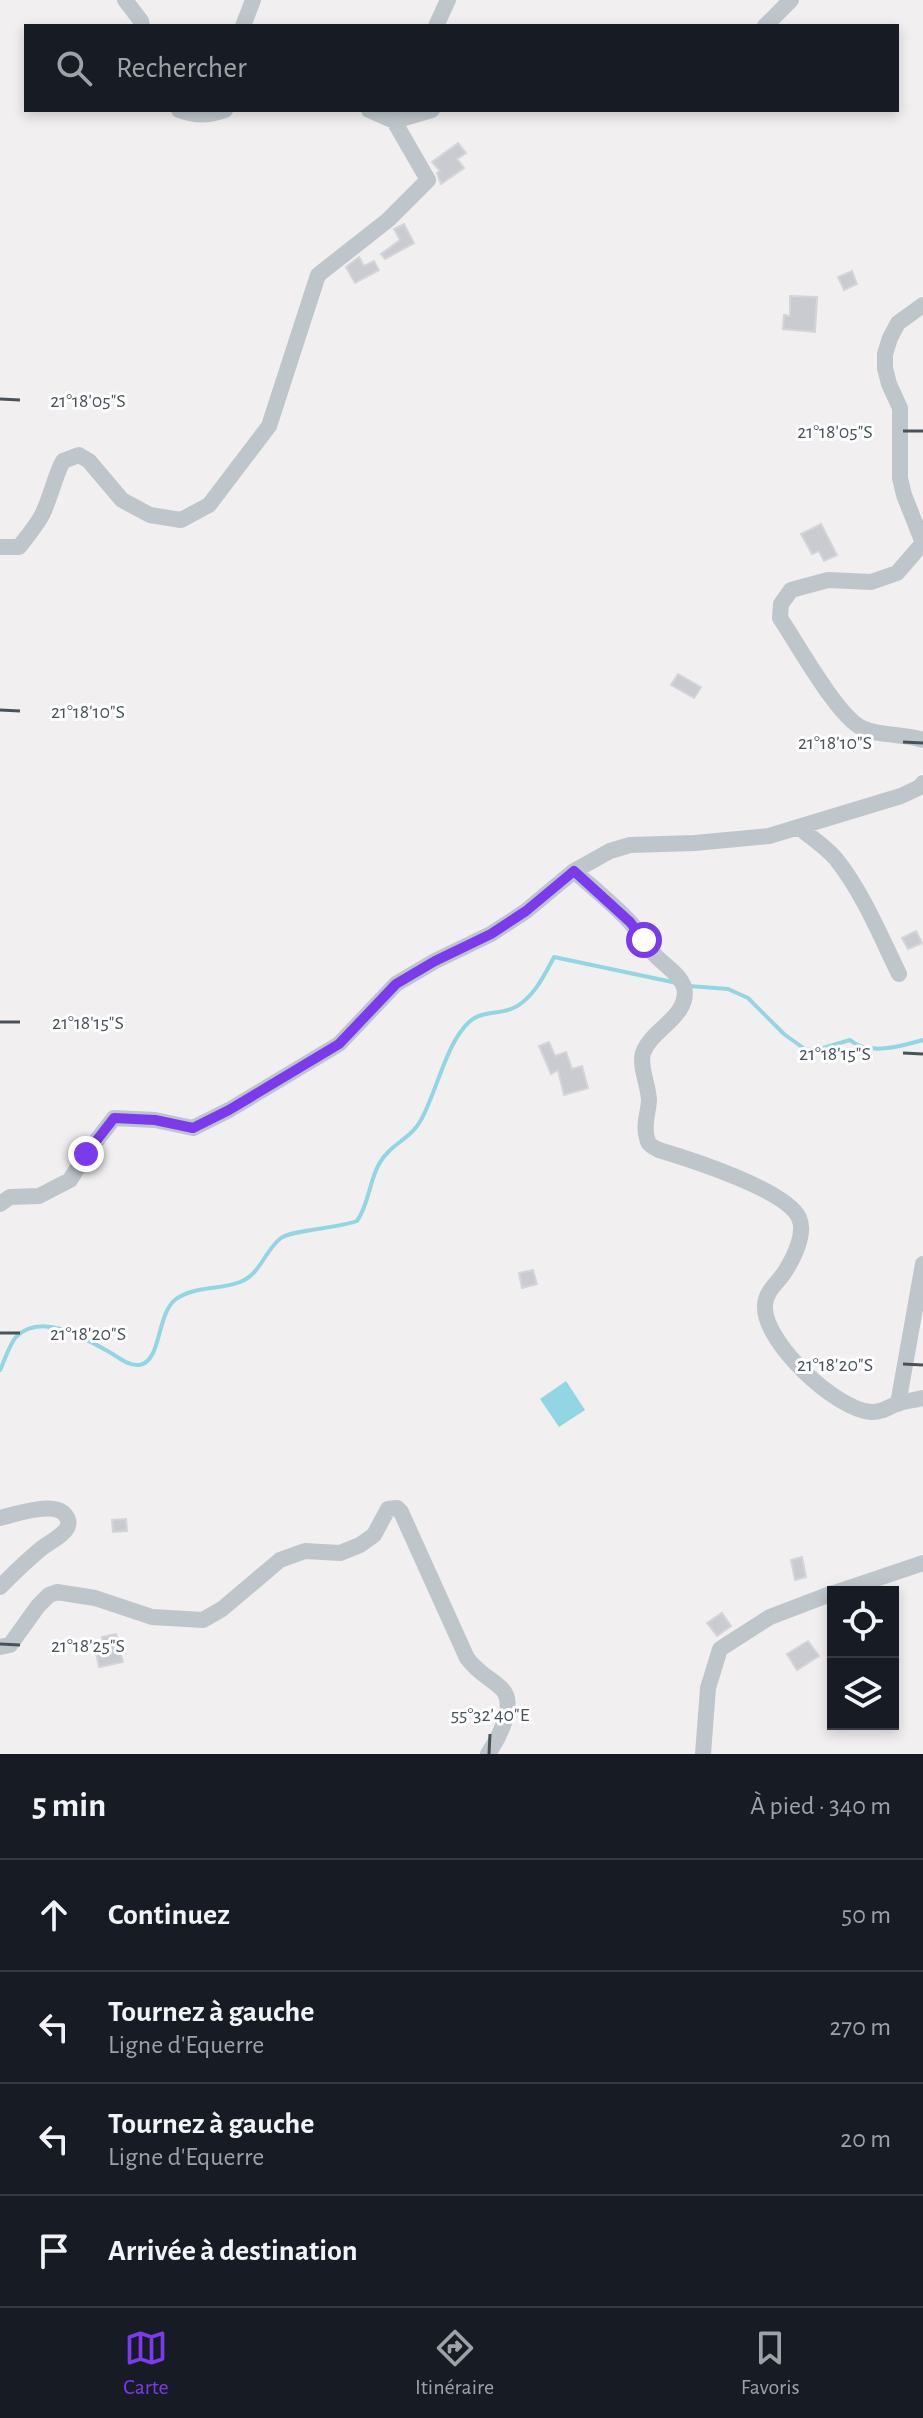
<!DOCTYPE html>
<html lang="fr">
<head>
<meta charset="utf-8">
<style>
  body { margin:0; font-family:"Alegreya Sans",sans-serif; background:#20242c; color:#f1f3f6 }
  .controls { position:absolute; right:24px; bottom:24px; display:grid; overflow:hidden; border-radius:0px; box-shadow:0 4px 12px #0003 }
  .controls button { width:72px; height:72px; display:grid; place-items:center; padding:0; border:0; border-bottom:2px solid #363941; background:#171b24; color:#f1f3f6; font:40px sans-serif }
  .stop { position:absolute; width:24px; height:24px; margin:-18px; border:6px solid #7c3aed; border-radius:50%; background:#fff }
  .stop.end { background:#7c3aed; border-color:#fff; box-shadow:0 2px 8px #0008 }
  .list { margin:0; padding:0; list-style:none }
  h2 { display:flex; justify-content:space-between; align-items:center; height:104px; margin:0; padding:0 32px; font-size:34px }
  h2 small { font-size:26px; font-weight:400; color:#9ea1a6 }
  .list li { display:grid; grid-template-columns:52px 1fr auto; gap:24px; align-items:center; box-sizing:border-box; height:112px; padding:0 32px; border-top:2px solid #363941 }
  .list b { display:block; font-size:30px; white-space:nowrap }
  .list p { margin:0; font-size:26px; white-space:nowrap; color:#9ea1a6 }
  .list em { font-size:26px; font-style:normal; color:#9ea1a6 }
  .icon { flex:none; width:44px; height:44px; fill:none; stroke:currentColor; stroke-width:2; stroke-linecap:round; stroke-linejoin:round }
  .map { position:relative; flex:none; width:923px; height:1754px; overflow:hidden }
  .search { position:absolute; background:#171b24; box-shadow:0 4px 12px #0003; left:24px; right:24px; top:24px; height:88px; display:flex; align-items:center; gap:20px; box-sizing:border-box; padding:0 28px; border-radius:0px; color:#9ea1a6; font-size:30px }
  .sheet { height:552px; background:#171b24 }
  nav { display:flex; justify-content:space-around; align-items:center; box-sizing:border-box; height:112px; border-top:2px solid #363941; background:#171b24; font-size:22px; color:#9ea1a6 }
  nav a { display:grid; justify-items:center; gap:4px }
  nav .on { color:#7c3aed }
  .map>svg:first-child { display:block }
  .water { fill:#92d6e4 }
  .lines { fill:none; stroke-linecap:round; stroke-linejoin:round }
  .stream { stroke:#92d6e4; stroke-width:4 }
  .building { fill:#c9cbd1; stroke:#d3d5da; stroke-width:2 }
  .minor { stroke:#bec6cc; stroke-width:16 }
  .route { stroke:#7c3aed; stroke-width:10 }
  .ticks { fill:none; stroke:#48525a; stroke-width:3 }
  .ticks-label { font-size:20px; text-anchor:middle; fill:#48525a; stroke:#fff; stroke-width:6; stroke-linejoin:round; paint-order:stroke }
</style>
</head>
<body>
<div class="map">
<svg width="923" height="1754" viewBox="0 0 923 1754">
  <rect width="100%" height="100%" fill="#f1efef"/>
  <path class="water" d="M566,1381L585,1410L559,1427L540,1399Z"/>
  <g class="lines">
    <path class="stream" d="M689,986L728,989L748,998L784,1034L806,1050L820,1049L850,1040C868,1056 902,1046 923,1040
      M0,1370C5,1360 9,1345 16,1337C42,1311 86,1339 111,1353C119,1358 129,1366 139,1365C162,1362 156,1314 176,1299C194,1286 220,1290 240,1282C260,1275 265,1250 281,1238C292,1230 339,1228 357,1221C369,1204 369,1182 379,1164C391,1142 413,1140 424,1114C436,1090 446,1050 462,1030C477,1009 491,1016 511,1009C532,1001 544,976 554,957L677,983"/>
  </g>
  <path class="building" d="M458,143L466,153L457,159L464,168L441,184L437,173L440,171L432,162Z
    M404,224L414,243L385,259L381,254L400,240L394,229Z
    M359,257L364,266L374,261L379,270L355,283L346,267Z
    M852,271L857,284L844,290L838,277Z
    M790,296L817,297L815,332L783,329L784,315L790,316Z
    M821,524L837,555L824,561L819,551L812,554L801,534Z
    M678,674L701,687L694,698L671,685Z
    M916,931L922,943L908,949L902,938Z
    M549,1042L555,1056L566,1052L572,1069L582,1066L588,1088L564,1095L558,1070L551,1074L539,1046Z
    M533,1270L537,1284L522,1288L519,1273Z
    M126,1519L127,1531L113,1532L112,1520Z
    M802,1557L806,1577L795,1580L791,1560Z
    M722,1613L731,1626L717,1636L707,1623Z
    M116,1634L123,1662L99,1667L96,1652L105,1650L102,1637Z
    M808,1641L819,1656L797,1670L787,1654Z"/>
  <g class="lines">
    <path class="minor" d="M125,0L141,21L142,26
      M243,26L253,0
      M436,26L448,0
      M765,26L791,0
      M179,110C196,116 208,116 225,110
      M394,121L432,110
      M923,305L898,323L890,338L885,354V368L889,384L900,408V478L904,495L923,543L897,573L871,582L828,580L791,590L781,604L780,618C797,643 837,716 862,728C881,737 903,733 923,740
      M0,547H19C27,537 36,526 42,515C51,497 54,478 63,461L79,455L89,461L122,500L150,515L181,520L209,505L269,426L318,275L388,220L428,180L394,121L369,110
      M798,827C811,837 826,847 836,859C863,893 880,935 899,974
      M574,871C592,887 612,903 629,921C639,931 645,945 655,955C664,965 680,974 684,987C691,1016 651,1029 643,1053C639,1067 649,1086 649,1101C648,1114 643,1125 647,1138C648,1145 653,1147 659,1150C689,1159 787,1190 799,1218C806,1233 794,1257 786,1270C779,1282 766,1290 765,1305C762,1341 836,1410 871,1412C881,1413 890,1406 899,1403C907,1401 915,1400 923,1398
      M0,1204L10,1197L39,1196L70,1180L86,1154L114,1118L155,1120L193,1128L229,1110L339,1044L396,984L435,961L491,934L526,911L574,871L610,851L630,845L695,843L769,836L901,796L920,787L923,783
      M898,1404L923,1264
      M0,1518C16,1514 56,1500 66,1516C69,1520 69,1524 67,1528C62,1537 49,1542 42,1548C27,1560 13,1574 0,1587
      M837,1592L923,1563
      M0,1647L10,1645L38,1606L49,1595L57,1592L95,1598L152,1617L203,1620L222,1609L280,1560L305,1551L340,1553L360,1545L374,1535L388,1509L397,1508L401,1512L467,1658C479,1674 488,1676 501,1688C518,1703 498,1739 488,1754
      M703,1754L708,1688L720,1649L770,1617L833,1593"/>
  </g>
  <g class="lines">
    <path class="route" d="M86,1154L114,1118L155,1120L193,1128L229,1110L339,1044L396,984L435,961L491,934L526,911L574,871L630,922L644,940"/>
  </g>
  <path class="ticks" d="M0,399L20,400M903,431H923M0,710L20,711M903,742L923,743M0,1022H20M903,1053L923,1054M0,1333H20M903,1364L923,1365M0,1644L20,1645M489,1754L490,1734"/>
  <g class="ticks-label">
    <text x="88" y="407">21°18'05"S</text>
    <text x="835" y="438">21°18'05"S</text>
    <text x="88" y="718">21°18'10"S</text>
    <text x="835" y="749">21°18'10"S</text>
    <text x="88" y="1029">21°18'15"S</text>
    <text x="835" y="1060">21°18'15"S</text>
    <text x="88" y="1340">21°18'20"S</text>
    <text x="835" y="1371">21°18'20"S</text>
    <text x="88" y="1652">21°18'25"S</text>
    <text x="490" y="1721">55°32'40"E</text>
  </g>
</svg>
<div class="controls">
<button><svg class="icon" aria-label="locate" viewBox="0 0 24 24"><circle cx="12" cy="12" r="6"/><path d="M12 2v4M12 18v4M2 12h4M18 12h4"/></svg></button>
<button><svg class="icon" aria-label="layers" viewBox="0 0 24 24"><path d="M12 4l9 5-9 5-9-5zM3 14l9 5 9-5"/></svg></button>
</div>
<div class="stop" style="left:644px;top:940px"></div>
<div class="stop end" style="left:86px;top:1154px"></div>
<div class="search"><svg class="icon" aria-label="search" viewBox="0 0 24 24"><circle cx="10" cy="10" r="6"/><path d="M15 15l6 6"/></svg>Rechercher</div>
</div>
<section class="sheet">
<h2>5 min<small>À pied · 340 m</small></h2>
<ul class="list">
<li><svg class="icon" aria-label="ahead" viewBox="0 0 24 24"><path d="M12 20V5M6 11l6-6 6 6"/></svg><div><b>Continuez</b></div><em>50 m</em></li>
<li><svg class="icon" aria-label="left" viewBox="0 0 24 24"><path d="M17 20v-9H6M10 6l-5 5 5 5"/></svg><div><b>Tournez à gauche</b><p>Ligne d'Equerre</p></div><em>270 m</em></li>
<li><svg class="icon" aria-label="left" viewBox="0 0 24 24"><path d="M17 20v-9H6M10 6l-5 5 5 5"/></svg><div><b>Tournez à gauche</b><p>Ligne d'Equerre</p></div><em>20 m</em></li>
<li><svg class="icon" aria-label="arrive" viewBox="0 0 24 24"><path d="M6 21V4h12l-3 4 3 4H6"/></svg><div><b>Arrivée à destination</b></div></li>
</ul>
</section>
<nav>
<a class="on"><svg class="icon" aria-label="map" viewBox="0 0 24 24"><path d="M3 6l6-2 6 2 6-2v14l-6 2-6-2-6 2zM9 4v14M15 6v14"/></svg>Carte</a>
<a><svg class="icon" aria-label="directions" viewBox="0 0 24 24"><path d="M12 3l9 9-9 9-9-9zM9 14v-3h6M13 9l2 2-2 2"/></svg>Itinéraire</a>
<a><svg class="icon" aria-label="saved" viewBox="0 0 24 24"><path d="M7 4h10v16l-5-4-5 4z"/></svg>Favoris</a>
</nav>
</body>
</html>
